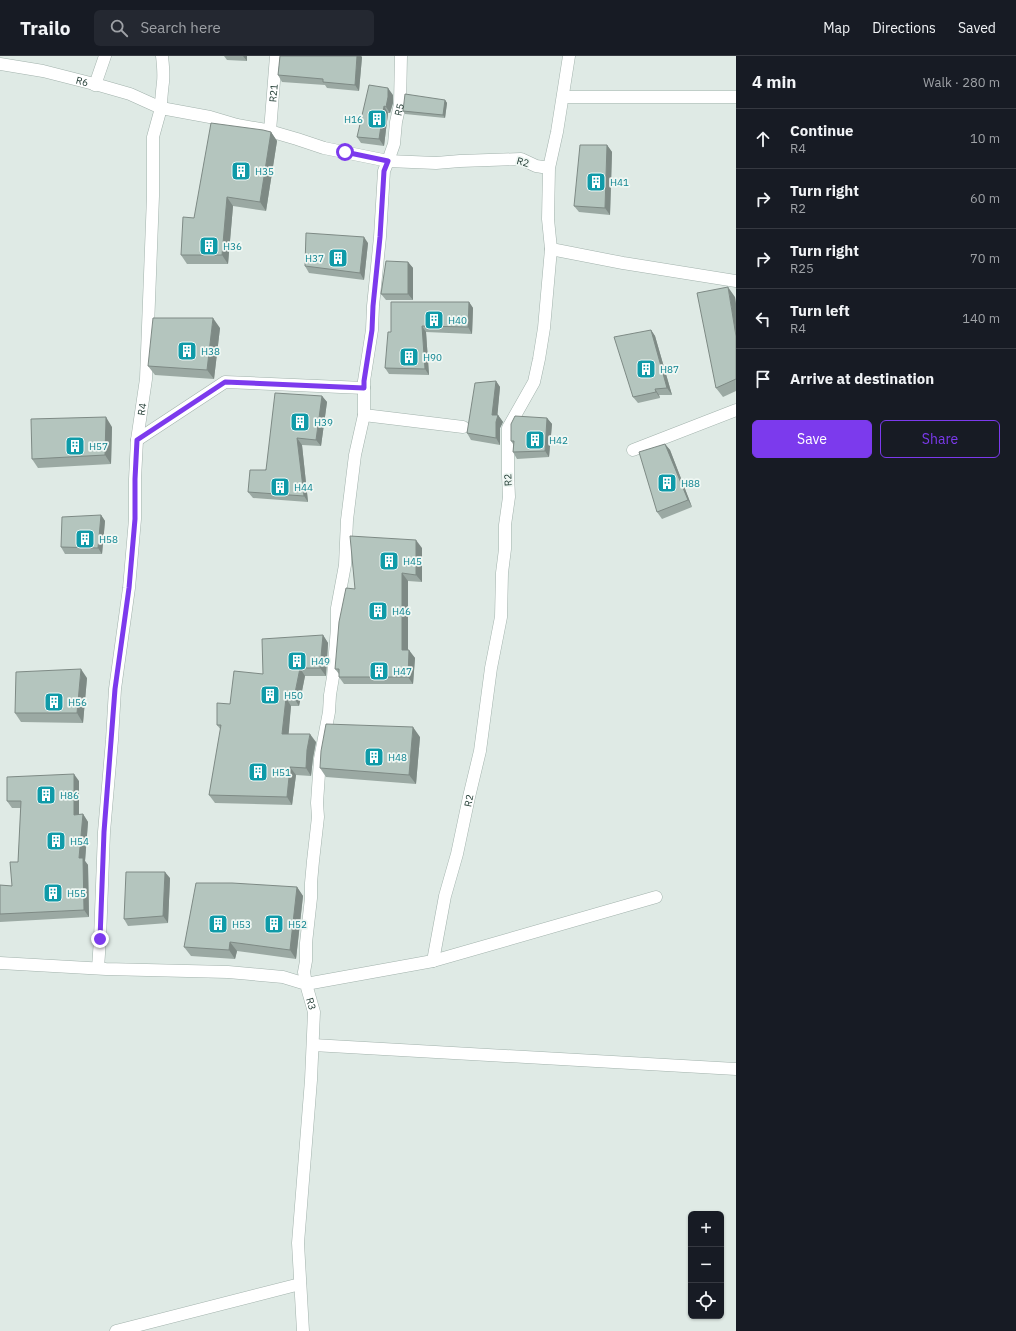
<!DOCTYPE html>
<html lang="en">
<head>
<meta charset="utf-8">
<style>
  body { margin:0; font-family:"IBM Plex Sans",sans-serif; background:#242831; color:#f1f3f6 }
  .controls { position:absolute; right:12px; bottom:12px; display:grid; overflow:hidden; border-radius:6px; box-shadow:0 1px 3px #0004 }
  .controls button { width:36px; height:36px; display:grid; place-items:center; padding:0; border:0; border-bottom:1px solid #363941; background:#171b24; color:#f1f3f6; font:20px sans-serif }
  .stop { position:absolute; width:12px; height:12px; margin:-9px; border:3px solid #7c3aed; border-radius:50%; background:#fff }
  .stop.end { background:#7c3aed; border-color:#fff; box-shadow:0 1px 4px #0008 }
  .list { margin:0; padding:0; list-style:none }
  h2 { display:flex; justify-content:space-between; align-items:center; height:52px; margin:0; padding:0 16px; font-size:17px }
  h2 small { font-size:13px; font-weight:400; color:#9ea1a6 }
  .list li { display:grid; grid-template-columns:26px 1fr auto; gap:12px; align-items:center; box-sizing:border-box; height:60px; padding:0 16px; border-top:1px solid #363941 }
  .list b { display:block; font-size:15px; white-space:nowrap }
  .list p { margin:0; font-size:13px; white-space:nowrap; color:#9ea1a6 }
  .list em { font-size:13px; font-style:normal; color:#9ea1a6 }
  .actions { display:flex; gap:8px; padding:12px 16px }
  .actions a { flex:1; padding:9px 0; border:1px solid #7c3aed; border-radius:6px; text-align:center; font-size:14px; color:#7c3aed }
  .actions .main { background:#7c3aed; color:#fff }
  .icon { flex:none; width:22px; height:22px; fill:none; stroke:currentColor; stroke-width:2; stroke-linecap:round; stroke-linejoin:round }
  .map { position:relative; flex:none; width:736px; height:1275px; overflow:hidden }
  header { display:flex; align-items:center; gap:24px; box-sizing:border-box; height:56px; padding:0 20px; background:#171b24; border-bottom:1px solid #363941 }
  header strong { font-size:19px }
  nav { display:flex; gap:22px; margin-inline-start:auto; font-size:14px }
  .search { width:280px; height:36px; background:#242831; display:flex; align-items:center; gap:10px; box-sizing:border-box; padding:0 14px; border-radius:6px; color:#9ea1a6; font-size:15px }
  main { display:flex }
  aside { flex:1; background:#171b24 }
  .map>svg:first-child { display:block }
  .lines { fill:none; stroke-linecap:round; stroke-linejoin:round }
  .minor-casing { stroke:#a2b2ac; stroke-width:13 }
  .minor { stroke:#fff; stroke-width:12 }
  .wall { fill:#9ba9a3 }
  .shaded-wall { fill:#7e8a85 }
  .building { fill:#b4c5be; stroke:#7e8a85 }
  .route { stroke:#7c3aed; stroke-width:5 }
  .labels { text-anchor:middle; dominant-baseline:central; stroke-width:3.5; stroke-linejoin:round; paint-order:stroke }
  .street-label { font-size:10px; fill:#203b33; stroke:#eff7f3 }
  .culture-label { font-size:10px; fill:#0d838f; stroke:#eff7f3; text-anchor:start }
</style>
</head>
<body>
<header>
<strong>Trailo</strong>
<div class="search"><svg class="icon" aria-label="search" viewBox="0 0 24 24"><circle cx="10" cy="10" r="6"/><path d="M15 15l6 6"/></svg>Search here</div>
<nav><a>Map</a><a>Directions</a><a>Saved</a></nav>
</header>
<main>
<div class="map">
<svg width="736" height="1275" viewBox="0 0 736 1275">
  <rect width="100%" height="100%" fill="#dfeae5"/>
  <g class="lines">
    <defs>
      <g id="minor">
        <path id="s1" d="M0,8L43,15L102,30L130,38L161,52C161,42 162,35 163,26C164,17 163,9 162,0"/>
        <path d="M95,29L105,0"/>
        <path d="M563,41H736"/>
        <path id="s2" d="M270,75L276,0"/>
        <path id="s3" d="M549,112L536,110L521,103L460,105L436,107L388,105L384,115L380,181L373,250L372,274L364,325V359L355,399L347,464L345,509L337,552V572L333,621L330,639L329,656L320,703L317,747L318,761L313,805L311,827V842L306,887V905L304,916L306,928L433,905L445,840L457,798L469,741L480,695L491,612L501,561L502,517L505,493V469L509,441L508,418V372L534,326L539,303L544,272L551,193L548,163L549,112L557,76L569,0"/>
        <path d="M551,193L623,207L736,225"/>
        <path d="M364,359L463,371"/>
        <path d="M137,384L225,326L364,332"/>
        <path d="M633,394L736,354"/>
        <path d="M433,905L656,841"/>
        <path id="s4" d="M0,907L106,913L228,916L283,921L306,928L314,956L311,1024L298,1187L303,1275"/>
        <path id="s5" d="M98,912L100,883L104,776L112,684L115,633L129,532L135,463V423L137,384L146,323L153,140V81L161,52L210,61L237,69L266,74L297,83L324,92L388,105L394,88L396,66L400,48L401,0"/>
        <path d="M313,989L736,1013"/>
        <path d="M116,1275L300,1228"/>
      </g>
    </defs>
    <use href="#minor" class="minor-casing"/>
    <use href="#minor" class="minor"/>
  </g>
  <path class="wall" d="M224,0H247V5L227,4Z
    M280,0H361L362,1L359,35L327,32L325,29L282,26L278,19Z
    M393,39V47L390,57H388L384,90L361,87L357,81Z
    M445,44L447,47L445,62L405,58L403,55Z
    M271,76L277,85L266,155L233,150L228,208H187L181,199L194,162Z
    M607,89L612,96L610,159L579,156L574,150Z
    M368,187L364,224L309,217L305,210Z
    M408,206L413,212V244H386L381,238Z
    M735,241L736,248V335L723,341L716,332Z
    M469,246L473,252L472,278L426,276L429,319L389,318L385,312L391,276Z
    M220,272L214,323L155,319L148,310Z
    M651,274L655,280L672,339H659L660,342L638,347L633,341Z
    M496,325L500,331L497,359H498L503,366L500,372V389L471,384L467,377Z
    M322,340L327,346L321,390L302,389L308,446L253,442L248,436Z
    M547,362L552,368L549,401L517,403L513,396V388L511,385Z
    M112,371L111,408L38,412L32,403Z
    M665,388L670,394L692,451L662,463L657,456Z
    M101,459L105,465L102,498H65L61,491Z
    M422,492V526L408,525V594L415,602L413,628H344L339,621V618L335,613L355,533Z
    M323,579L328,587L326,620H305L299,650H291L288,678L316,686L313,702L311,720L296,719L292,749L215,747L209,739L221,674L217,669L230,648L263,618Z
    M87,622L83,667L21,666L15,657Z
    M420,681L416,728L326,721L320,712Z
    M79,725V759L83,758L88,766L85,805L88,809L89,861L0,866V829L12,830L18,806L21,752H12L7,745Z
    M170,822L168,867L128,870L124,863Z
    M297,831L303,840L296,903L237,895L235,903L191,900L184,891Z"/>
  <path class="shaded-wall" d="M243,0H247V5Z
    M357,0H361L362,1L359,35L355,29Z
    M388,32L393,39V47L390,57L386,51Z
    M445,44L447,47L445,62L443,59Z
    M384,50L388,57L384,90L379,83Z
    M271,76L277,85L266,155L260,146Z
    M607,89L612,96L610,159L605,152Z
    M227,141L233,150L228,208L222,199Z
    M364,181L368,187L364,224L360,217Z
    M408,206L413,212V244L408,238Z
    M728,231L735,241L736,248V280Z
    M469,246L473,252L472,278L468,271Z
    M213,262L220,272L214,323L207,314Z
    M422,270L426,276L429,319L425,313Z
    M651,274L655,280L672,339L667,332Z
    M496,325L500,331L497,364L498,359L503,366L500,372V389L496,382L492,359Z
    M655,333L659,339L660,342L656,336Z
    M322,340L327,346L321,390L316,384Z
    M106,361L112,371L111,408L105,399Z
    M547,362L552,368L549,401L545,395Z
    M297,382L302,389L308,446L304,440Z
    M665,388L670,394L692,451L688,444Z
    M101,459L105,465L102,498L98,492Z
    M416,484L422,492V526L416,519Z
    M402,517L408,525V602L402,594Z
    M323,579L328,587L326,620L320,612Z
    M409,594L415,602L413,628L408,621Z
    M300,612L305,620L299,650L294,642Z
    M81,613L87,622L83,667L77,657Z
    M286,642L291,650L288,686L282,678Z
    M413,671L420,681L416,728L409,719Z
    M310,678L316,686L313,702L311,720L306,712L307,694Z
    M290,711L296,719L292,749L287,741Z
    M74,718L79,725V766L74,759Z
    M83,758L88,766L85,805L88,809L89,861L84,854L79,802Z
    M165,816L170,822L168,867L163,860Z
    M297,831L303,840L296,903L290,894Z
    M230,886L237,895L235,903L229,894Z"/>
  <path class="building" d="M280,0H357L355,29L323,26V23L278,19Z
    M369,29L388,32V41L386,51L384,50L379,83L357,81Z
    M405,38L445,44L443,59L403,55Z
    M211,67L263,74L271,76L260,146L227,141L222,199H181L183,161L194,162Z
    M580,89H607L605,152L574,150Z
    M306,177L364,181L360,217L305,210Z
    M386,205L408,206V238H381Z
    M728,231L736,280V323L716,332L697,237Z
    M391,246H469L468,271L422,270L425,313L385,312L388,276H391Z
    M153,262H213L207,314L148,310Z
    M651,274L667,332L655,333L656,336L633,341L614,281Z
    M496,325L492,359H498L496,366V382L467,377L475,327Z
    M275,337L322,340L316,384L297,382L304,440L248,436L250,414H266Z
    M515,360L547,362L545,395L513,396L514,385H511V368Z
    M106,361L105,399L32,403L31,363Z
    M665,388L688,444L657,456L639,396Z
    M101,459L98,492L61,491L62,461Z
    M350,480L416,484V519L402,517V594H409L408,621H339V613H335L339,566L346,532L355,533Z
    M323,579L320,612H300L294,642H286L282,678H310L307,694L306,712L290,711L287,741L209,739L221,669H217V647L230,648L234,615L263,618L262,583Z
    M81,613L77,657H15L16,616Z
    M326,668L413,671L409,719L320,712L321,695Z
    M74,718V759L83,758L79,802H83L84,854L0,858V829L12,830L10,806H18L21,745H7V721Z
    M126,816H165L163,860L124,863Z
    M196,827H232L297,831L290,894L230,886L229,894L184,891Z"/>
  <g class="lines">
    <path class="route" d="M100,883L104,776L115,633L129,532L135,463V423L137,384L225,326L364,332V325L372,274L373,250L380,181L384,115L388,105L345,96"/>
  </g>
  <defs>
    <symbol id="building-square" viewBox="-11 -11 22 22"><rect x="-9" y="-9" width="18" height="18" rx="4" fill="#0f9aa8" stroke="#eff7f3"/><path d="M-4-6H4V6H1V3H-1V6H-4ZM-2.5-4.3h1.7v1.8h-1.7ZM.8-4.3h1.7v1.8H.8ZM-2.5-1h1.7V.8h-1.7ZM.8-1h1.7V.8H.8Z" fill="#fff"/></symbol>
  </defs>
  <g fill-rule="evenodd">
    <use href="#building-square" x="366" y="52" width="22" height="22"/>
    <use href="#building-square" x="230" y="104" width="22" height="22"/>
    <use href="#building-square" x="585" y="115" width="22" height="22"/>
    <use href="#building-square" x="198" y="179" width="22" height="22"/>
    <use href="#building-square" x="327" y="191" width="22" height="22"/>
    <use href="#building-square" x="423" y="253" width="22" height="22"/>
    <use href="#building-square" x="176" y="284" width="22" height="22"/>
    <use href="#building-square" x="398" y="290" width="22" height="22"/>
    <use href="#building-square" x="635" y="302" width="22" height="22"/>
    <use href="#building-square" x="289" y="355" width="22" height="22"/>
    <use href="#building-square" x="524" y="373" width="22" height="22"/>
    <use href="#building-square" x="64" y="379" width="22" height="22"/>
    <use href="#building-square" x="656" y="416" width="22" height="22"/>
    <use href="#building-square" x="269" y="420" width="22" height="22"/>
    <use href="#building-square" x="74" y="472" width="22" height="22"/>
    <use href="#building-square" x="378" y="494" width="22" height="22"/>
    <use href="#building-square" x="367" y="544" width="22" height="22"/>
    <use href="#building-square" x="286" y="594" width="22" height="22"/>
    <use href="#building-square" x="368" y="604" width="22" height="22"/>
    <use href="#building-square" x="259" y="628" width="22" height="22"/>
    <use href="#building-square" x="43" y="635" width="22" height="22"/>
    <use href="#building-square" x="363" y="690" width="22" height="22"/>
    <use href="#building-square" x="247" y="705" width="22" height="22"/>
    <use href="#building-square" x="35" y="728" width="22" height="22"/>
    <use href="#building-square" x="45" y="774" width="22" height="22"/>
    <use href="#building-square" x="42" y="826" width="22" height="22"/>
    <use href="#building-square" x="207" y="857" width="22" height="22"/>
    <use href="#building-square" x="263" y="857" width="22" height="22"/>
  </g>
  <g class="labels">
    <g class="street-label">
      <text stroke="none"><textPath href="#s1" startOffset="84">R6</textPath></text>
      <text stroke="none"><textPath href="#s2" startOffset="38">R21</textPath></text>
      <text stroke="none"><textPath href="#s5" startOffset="1150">R5</textPath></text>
      <text transform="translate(523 106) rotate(15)">R2</text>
      <text stroke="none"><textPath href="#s5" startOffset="561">R4</textPath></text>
      <text transform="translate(508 424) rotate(-93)">R2</text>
      <text stroke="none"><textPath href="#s3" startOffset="1286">R2</textPath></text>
      <text stroke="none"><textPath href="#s4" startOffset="328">R3</textPath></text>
    </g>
    <g class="culture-label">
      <text x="363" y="63" text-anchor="end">H16</text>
      <text x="255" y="115">H35</text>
      <text x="610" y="126">H41</text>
      <text x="223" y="190">H36</text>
      <text x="324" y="202" text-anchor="end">H37</text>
      <text x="448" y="264">H40</text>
      <text x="201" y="295">H38</text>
      <text x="423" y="301">H90</text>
      <text x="660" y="313">H87</text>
      <text x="314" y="366">H39</text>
      <text x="549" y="384">H42</text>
      <text x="89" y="390">H57</text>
      <text x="681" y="427">H88</text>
      <text x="294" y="431">H44</text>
      <text x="99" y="483">H58</text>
      <text x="403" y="505">H45</text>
      <text x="392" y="555">H46</text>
      <text x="311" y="605">H49</text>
      <text x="393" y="615">H47</text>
      <text x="284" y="639">H50</text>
      <text x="68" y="646">H56</text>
      <text x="388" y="701">H48</text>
      <text x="272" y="716">H51</text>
      <text x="60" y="739">H86</text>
      <text x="70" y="785">H54</text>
      <text x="67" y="837">H55</text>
      <text x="232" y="868">H53</text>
      <text x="288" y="868">H52</text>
    </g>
  </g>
</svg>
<div class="controls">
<button>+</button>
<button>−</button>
<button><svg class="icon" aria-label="locate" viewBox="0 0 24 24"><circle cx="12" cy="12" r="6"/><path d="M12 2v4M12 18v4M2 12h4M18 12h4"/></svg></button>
</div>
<div class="stop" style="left:345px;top:96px"></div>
<div class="stop end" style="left:100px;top:883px"></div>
</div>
<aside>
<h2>4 min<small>Walk · 280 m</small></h2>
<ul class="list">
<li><svg class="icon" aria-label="ahead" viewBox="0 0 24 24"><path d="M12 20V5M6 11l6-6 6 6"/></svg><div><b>Continue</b><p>R4</p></div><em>10 m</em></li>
<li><svg class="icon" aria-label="right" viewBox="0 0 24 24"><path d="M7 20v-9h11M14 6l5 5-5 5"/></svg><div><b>Turn right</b><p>R2</p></div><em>60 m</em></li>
<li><svg class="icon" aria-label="right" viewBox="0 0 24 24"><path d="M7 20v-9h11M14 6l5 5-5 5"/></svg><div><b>Turn right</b><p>R25</p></div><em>70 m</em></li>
<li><svg class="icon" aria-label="left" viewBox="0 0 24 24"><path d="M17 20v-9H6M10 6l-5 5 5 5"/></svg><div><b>Turn left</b><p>R4</p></div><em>140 m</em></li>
<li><svg class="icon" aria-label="arrive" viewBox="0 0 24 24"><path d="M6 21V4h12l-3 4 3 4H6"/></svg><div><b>Arrive at destination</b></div></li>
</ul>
<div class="actions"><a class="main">Save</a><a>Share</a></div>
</aside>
</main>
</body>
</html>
